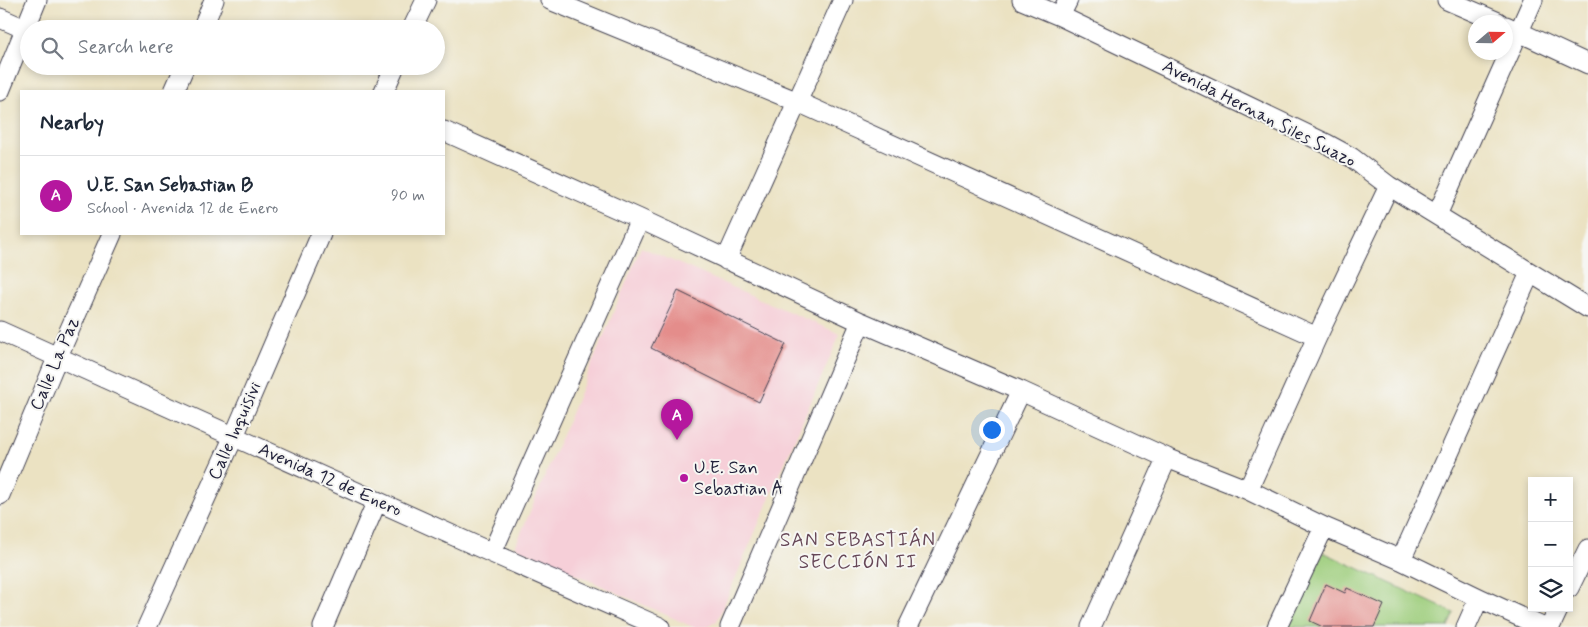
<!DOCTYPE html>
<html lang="en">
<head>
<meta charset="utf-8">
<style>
  body { margin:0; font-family:Mynerve,sans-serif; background:#f6f6f7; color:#1f2937 }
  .controls { position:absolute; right:15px; bottom:15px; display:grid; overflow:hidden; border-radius:0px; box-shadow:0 2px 8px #0003 }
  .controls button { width:45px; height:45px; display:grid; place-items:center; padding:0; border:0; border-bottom:1px solid #e0e1e3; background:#fff; color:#1f2937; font:25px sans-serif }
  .compass { position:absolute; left:1468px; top:15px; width:45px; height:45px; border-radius:50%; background:#fff; box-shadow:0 2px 8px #0003; rotate:70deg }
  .you { position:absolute; left:991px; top:429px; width:18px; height:18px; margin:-12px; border:4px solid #fff; border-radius:50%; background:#1a73e8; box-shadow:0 0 0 8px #1a73e833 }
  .badge { display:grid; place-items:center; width:32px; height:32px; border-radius:50%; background:#b5179e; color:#fff; font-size:16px; font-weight:700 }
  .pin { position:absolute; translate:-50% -41px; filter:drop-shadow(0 1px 2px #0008) }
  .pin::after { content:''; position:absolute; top:26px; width:18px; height:15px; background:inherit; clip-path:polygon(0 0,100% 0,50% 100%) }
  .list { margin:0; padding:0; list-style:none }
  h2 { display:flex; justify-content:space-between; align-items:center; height:65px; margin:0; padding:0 20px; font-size:21px }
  h2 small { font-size:16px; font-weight:400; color:#747a83 }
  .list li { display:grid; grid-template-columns:32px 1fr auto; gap:15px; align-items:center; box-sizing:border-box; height:80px; padding:0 20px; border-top:1px solid #e0e1e3 }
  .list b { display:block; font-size:19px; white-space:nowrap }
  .list p { margin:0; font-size:16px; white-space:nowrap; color:#747a83 }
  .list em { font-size:16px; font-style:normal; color:#747a83 }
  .icon { flex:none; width:28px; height:28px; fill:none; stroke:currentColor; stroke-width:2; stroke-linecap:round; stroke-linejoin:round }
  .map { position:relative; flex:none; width:1588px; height:627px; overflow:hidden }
  .search { position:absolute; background:#fff; box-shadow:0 2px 8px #0003; left:20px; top:20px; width:425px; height:55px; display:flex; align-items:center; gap:12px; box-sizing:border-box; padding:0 18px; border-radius:28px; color:#747a83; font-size:19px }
  .panel { position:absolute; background:#fff; box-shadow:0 2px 8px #0003; left:20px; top:90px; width:425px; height:145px; border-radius:0px }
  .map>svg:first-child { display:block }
  .built { fill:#f6cfd8 }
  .green { fill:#9dcd7c; stroke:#60785c }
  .building { fill:#e48d8b }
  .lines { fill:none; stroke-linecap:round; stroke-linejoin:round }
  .street-casing { stroke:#403f4f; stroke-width:21 }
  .street { stroke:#fff; stroke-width:19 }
  .poi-dot { fill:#b5179e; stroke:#f6f6f2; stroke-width:2 }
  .labels { text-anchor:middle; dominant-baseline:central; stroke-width:4; stroke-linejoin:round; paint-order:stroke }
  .street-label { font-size:18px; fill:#22223b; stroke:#f6f6f2 }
  .poi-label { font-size:18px; fill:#22223b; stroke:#f6f6f2; text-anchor:start }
  .neighbourhood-label { font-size:19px; letter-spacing:1px; fill:#664757; stroke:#f6f6f2 }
</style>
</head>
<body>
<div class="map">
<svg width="1588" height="627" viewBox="0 0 1588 627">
  <rect width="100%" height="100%" fill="#f6f6f2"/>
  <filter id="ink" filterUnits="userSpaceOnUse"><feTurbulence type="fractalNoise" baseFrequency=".02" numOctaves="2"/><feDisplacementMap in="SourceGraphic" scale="10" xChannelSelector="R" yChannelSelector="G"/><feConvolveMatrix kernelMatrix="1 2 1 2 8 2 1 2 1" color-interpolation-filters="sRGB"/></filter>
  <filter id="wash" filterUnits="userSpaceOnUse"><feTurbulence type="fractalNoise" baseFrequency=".0096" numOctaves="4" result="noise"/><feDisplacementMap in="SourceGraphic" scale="20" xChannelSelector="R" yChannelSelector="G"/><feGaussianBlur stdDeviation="1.12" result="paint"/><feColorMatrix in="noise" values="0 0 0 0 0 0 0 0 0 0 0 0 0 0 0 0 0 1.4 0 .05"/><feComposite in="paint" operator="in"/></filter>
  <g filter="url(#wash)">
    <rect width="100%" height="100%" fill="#ebe2c2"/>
    <path class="built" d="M641,247L840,334L717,621L707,627H693L515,547Z"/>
    <path class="green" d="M1323,552L1454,613L1448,627H1289Z"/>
    <g id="blocks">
      <path class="building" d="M678,291L786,344L759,402L651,348Z
        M1326,584L1345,593L1347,588L1384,605L1374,627H1323L1310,621Z"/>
    </g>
  </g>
  <g filter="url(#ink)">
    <use href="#blocks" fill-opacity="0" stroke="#403f4f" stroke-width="1"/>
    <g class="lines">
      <defs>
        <path id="street" d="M550,0L798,102L1317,337
          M1022,0L1060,16L1327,144L1351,157L1389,186L1588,308
          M1447,0L1498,22
          M1060,16L1068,0
          M0,18L25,29
          M1506,26L1588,64
          M202,29L214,0
          M412,29L426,0
          M0,91L37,0
          M174,91L185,66
          M384,91L395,66
          M444,131L640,219L861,322L1021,391L1167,458L1248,490L1324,527L1401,560L1479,598L1542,627
          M1437,215L1533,0
          M726,260L843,0
          M0,331L492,553L660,627
          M1248,490L1317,337L1389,186
          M0,495L58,356L112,234
          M492,553L640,219
          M1401,560L1530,273
          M1569,588L1588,549
          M147,627L234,436L321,234
          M323,627L377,501
          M730,627L861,322
          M908,627L1021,391
          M1091,627L1167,458
          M1277,627L1324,527
          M1466,627L1479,598
          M1550,627L1559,608"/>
      </defs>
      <use href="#street" class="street-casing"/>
      <use href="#street" class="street"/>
    </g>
  </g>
  <circle class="poi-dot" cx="684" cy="478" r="5"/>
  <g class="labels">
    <g class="street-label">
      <text transform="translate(1259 114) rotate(27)">Avenida Hernan Siles Suazo</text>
      <text transform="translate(55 364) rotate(-67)">Calle La Paz</text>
      <text transform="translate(235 431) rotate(-66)">Calle Inquisivi</text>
      <text transform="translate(330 480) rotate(24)">Avenida 12 de Enero</text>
    </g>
    <g class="poi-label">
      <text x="694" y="468">U.E. San<tspan x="694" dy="21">Sebastian A</tspan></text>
    </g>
    <g class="neighbourhood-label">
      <text x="858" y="540">SAN SEBASTIÁN<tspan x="858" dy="22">SECCIÓN II</tspan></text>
    </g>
  </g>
</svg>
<div class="controls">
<button>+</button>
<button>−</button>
<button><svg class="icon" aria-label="layers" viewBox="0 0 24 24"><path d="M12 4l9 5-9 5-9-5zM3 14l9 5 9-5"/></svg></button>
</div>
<svg class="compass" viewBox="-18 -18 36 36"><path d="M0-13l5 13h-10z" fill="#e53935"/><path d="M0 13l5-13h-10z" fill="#747a83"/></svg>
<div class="you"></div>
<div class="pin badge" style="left:677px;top:440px">A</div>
<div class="search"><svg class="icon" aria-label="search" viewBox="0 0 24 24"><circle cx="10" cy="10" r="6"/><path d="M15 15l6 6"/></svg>Search here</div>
<section class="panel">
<h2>Nearby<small></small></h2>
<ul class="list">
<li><span class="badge">A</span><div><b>U.E. San Sebastian B</b><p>School · Avenida 12 de Enero</p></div><em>90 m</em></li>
</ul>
</section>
</div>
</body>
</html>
